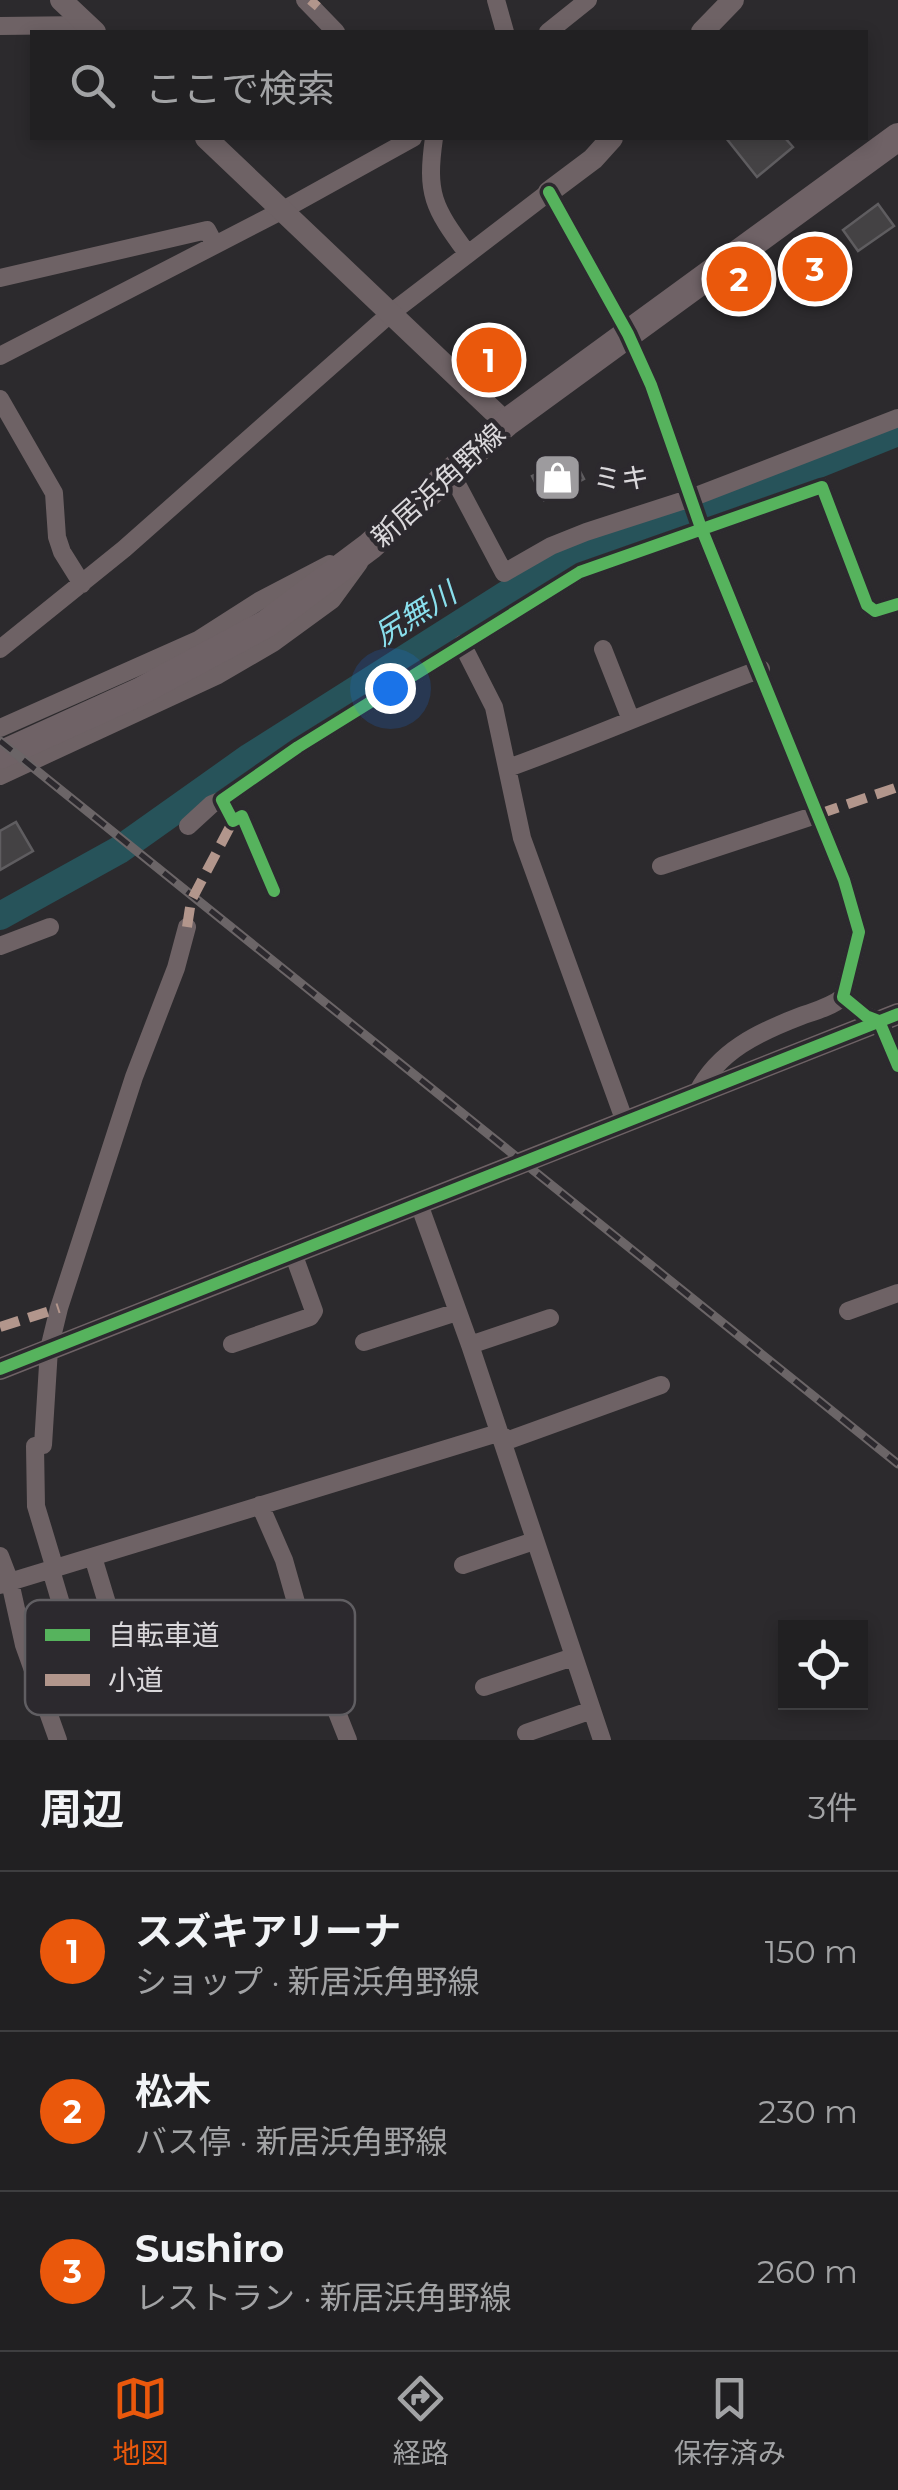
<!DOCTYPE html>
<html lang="ja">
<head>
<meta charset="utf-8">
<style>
  body { margin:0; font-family:Montserrat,"Noto Sans JP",sans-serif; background:#2d2d2f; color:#f1f3f6 }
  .controls { position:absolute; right:30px; bottom:30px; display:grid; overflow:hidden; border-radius:0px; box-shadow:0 5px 15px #0003 }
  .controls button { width:90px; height:90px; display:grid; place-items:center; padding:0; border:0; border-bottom:2px solid #3e3e40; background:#212022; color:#f1f3f6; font:50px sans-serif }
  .you { position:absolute; left:390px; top:688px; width:35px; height:35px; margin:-25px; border:8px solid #fff; border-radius:50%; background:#1a73e8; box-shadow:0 0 0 15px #1a73e833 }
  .badge { display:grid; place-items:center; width:65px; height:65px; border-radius:50%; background:#ea580c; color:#fff; font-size:32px; font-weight:700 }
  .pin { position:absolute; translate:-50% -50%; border:5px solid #fff; box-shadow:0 2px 10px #0006 }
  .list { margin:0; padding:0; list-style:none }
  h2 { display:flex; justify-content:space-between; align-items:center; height:130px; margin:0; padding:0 40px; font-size:42px }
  h2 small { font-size:32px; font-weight:400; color:#a2a3a5 }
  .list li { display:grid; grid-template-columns:65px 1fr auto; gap:30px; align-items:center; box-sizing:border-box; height:160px; padding:0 40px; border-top:2px solid #3e3e40 }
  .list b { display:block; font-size:38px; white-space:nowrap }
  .list p { margin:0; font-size:32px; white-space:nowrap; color:#a2a3a5 }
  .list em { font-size:32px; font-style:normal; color:#a2a3a5 }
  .icon { flex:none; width:55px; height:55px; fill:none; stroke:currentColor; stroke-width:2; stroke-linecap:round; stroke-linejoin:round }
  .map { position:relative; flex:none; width:898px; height:1740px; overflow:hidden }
  .search { position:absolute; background:#212022; box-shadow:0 5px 15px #0003; left:30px; right:30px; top:30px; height:110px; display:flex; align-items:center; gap:25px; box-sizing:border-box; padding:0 35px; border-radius:0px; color:#a2a3a5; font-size:38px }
  .sheet { height:610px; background:#212022 }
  nav { display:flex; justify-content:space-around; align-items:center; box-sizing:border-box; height:140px; border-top:2px solid #3e3e40; background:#212022; font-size:28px; color:#a2a3a5 }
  nav a { display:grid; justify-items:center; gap:5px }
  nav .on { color:#ea580c }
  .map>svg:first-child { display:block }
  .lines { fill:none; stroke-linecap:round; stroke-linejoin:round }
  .river { stroke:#27535a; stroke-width:28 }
  .building { fill:#444244; stroke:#5f5d60; stroke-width:2.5 }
  .minor { stroke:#6e6265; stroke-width:18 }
  .tertiary { stroke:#6e6265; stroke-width:22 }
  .primary { stroke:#6f6266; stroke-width:28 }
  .rail-casing { stroke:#6b6567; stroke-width:9 }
  .rail { stroke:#2c292e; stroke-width:5; stroke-dasharray:15; stroke-linecap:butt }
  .quiet { stroke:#b2968c; stroke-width:10; stroke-dasharray:20 10; stroke-linecap:butt }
  .cycleway-casing { stroke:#2c292e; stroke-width:19 }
  .cycleway { stroke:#56b35d; stroke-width:12 }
  .labels { text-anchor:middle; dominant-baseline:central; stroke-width:9; stroke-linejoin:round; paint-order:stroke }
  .poi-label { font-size:28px; fill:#dad8db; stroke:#2c292e; text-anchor:start }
  .street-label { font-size:28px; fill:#dad8db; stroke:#2c292e }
  .water-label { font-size:30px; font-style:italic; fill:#89deec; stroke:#2c292e }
  .key { fill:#2c292e; stroke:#605e62; stroke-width:2.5 }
  .key-label { font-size:28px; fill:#dad8db }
</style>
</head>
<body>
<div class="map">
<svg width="898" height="1740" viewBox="0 0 898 1740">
  <rect width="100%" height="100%" fill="#2c2a2d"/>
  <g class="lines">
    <path class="river" d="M0,916L119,850L250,757L561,560L736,497L898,432"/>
  </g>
  <path class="building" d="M726,138H785L793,147L757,177Z
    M878,204L894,226L858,251L843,230Z
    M816,236L842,286L814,302L787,251Z
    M572,456L584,479L544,500L532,476Z
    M16,822L33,851L0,870V831Z"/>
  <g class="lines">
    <path class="minor" d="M305,0L336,32
      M496,0L505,32
      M0,26L88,25
      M548,32L588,0
      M434,138C426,194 433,207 467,253
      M0,278L207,230L215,245
      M0,356L283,210L413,138
      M0,399L54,493L57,537L62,552L82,584
      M451,473L504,573L551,546L586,532L691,498L898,418
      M462,644L494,707L522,838L625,1122
      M0,649L124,549L391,313L549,192L628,334L651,385L700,525L844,880L859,932L843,997L866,1016L879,1021L898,1066
      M603,649L631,720
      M0,728L198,640L259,601L330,564
      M508,768C594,737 675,701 761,669
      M0,776L218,675L273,643L332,600L359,563
      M188,826L212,804L222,800
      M661,866L819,814
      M274,891L242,816L233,821L222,800L298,747L580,572L822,487L867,605L875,611L898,604
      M0,946L50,927
      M697,1093C718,1051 759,1032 801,1016C815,1011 831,1007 843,997
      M419,1204L470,1345L602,1740
      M848,1311L898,1293
      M364,1342L457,1312
      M232,1344L310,1317L314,1311L293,1253
      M470,1345L550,1318
      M260,1505L284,1560L303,1627L348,1740
      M0,1556L10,1582L24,1645L58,1740
      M93,1557L110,1613
      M463,1565L534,1541
      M55,1569L36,1506L35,1446L43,1445L49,1349L59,1308L134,1077L176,968L187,927
      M51,1570L67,1624
      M0,1585L498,1433L509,1440L661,1385
      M484,1687L573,1657
      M526,1733L592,1710"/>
    <path class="tertiary" d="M61,0L95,32
      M702,32L733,0
      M206,138L506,423
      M549,192L593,159L612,138
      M0,1369L898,1014"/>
    <path class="primary" d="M0,755L139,692L266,624L370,546L506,423L898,137"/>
    <defs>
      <path id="rail" d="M0,741L898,1464"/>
    </defs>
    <use href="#rail" class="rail-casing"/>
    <use href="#rail" class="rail"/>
    <path class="quiet" d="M311,7L317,0
      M819,814L898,787
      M187,927L191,901L233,821
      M0,1327L59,1308"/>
    <defs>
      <path id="cycleway" d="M549,192L628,334L651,385L700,525L844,880L859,932L843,997L866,1016L879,1021L898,1066
        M274,891L242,816L233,821L222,800L298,747L580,572L822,487L867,605L875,611L898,604
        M0,1369L898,1014"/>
    </defs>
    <use href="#cycleway" class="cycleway-casing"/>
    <use href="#cycleway" class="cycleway"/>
  </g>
  <defs>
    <symbol id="shop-square" viewBox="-11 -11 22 22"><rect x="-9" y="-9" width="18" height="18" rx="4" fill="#9d9b9e" stroke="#2c292e"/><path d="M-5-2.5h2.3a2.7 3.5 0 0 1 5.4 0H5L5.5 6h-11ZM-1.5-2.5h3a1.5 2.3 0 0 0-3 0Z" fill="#fff"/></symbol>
  </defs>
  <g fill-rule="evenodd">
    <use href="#shop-square" x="530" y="450" width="55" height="55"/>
  </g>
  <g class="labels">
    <g class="poi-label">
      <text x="593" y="478">ミキ</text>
    </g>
    <g class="street-label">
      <text transform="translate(438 485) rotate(-42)">新居浜角野線</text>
    </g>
    <g class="water-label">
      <text transform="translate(415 614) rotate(-32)">尻無川</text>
    </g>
  </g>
  <rect x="25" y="1600" width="330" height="115" rx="15" class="key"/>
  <rect x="45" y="1629" width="45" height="12" fill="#56b35d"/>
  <rect x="45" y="1674" width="45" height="12" fill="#b2968c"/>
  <g class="key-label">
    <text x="108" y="1645">自転車道</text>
    <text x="108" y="1690">小道</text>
  </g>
</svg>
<div class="controls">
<button><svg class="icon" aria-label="locate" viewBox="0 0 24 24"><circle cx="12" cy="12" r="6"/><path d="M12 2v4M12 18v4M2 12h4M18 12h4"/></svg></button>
</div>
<div class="you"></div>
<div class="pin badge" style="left:489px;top:360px">1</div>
<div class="pin badge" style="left:739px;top:279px">2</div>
<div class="pin badge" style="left:815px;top:269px">3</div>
<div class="search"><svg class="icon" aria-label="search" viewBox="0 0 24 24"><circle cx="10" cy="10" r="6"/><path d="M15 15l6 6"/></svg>ここで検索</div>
</div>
<section class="sheet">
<h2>周辺<small>3件</small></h2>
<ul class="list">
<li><span class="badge">1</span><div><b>スズキアリーナ</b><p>ショップ · 新居浜角野線</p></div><em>150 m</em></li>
<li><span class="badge">2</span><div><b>松木</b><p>バス停 · 新居浜角野線</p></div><em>230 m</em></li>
<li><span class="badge">3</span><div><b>Sushiro</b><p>レストラン · 新居浜角野線</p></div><em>260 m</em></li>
</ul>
</section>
<nav>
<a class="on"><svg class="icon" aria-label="map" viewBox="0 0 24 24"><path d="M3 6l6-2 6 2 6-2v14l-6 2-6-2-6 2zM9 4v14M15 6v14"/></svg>地図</a>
<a><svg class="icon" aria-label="directions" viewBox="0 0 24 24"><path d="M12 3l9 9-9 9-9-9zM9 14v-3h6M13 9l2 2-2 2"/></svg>経路</a>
<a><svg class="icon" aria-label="saved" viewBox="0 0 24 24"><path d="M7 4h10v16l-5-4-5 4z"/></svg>保存済み</a>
</nav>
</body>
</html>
